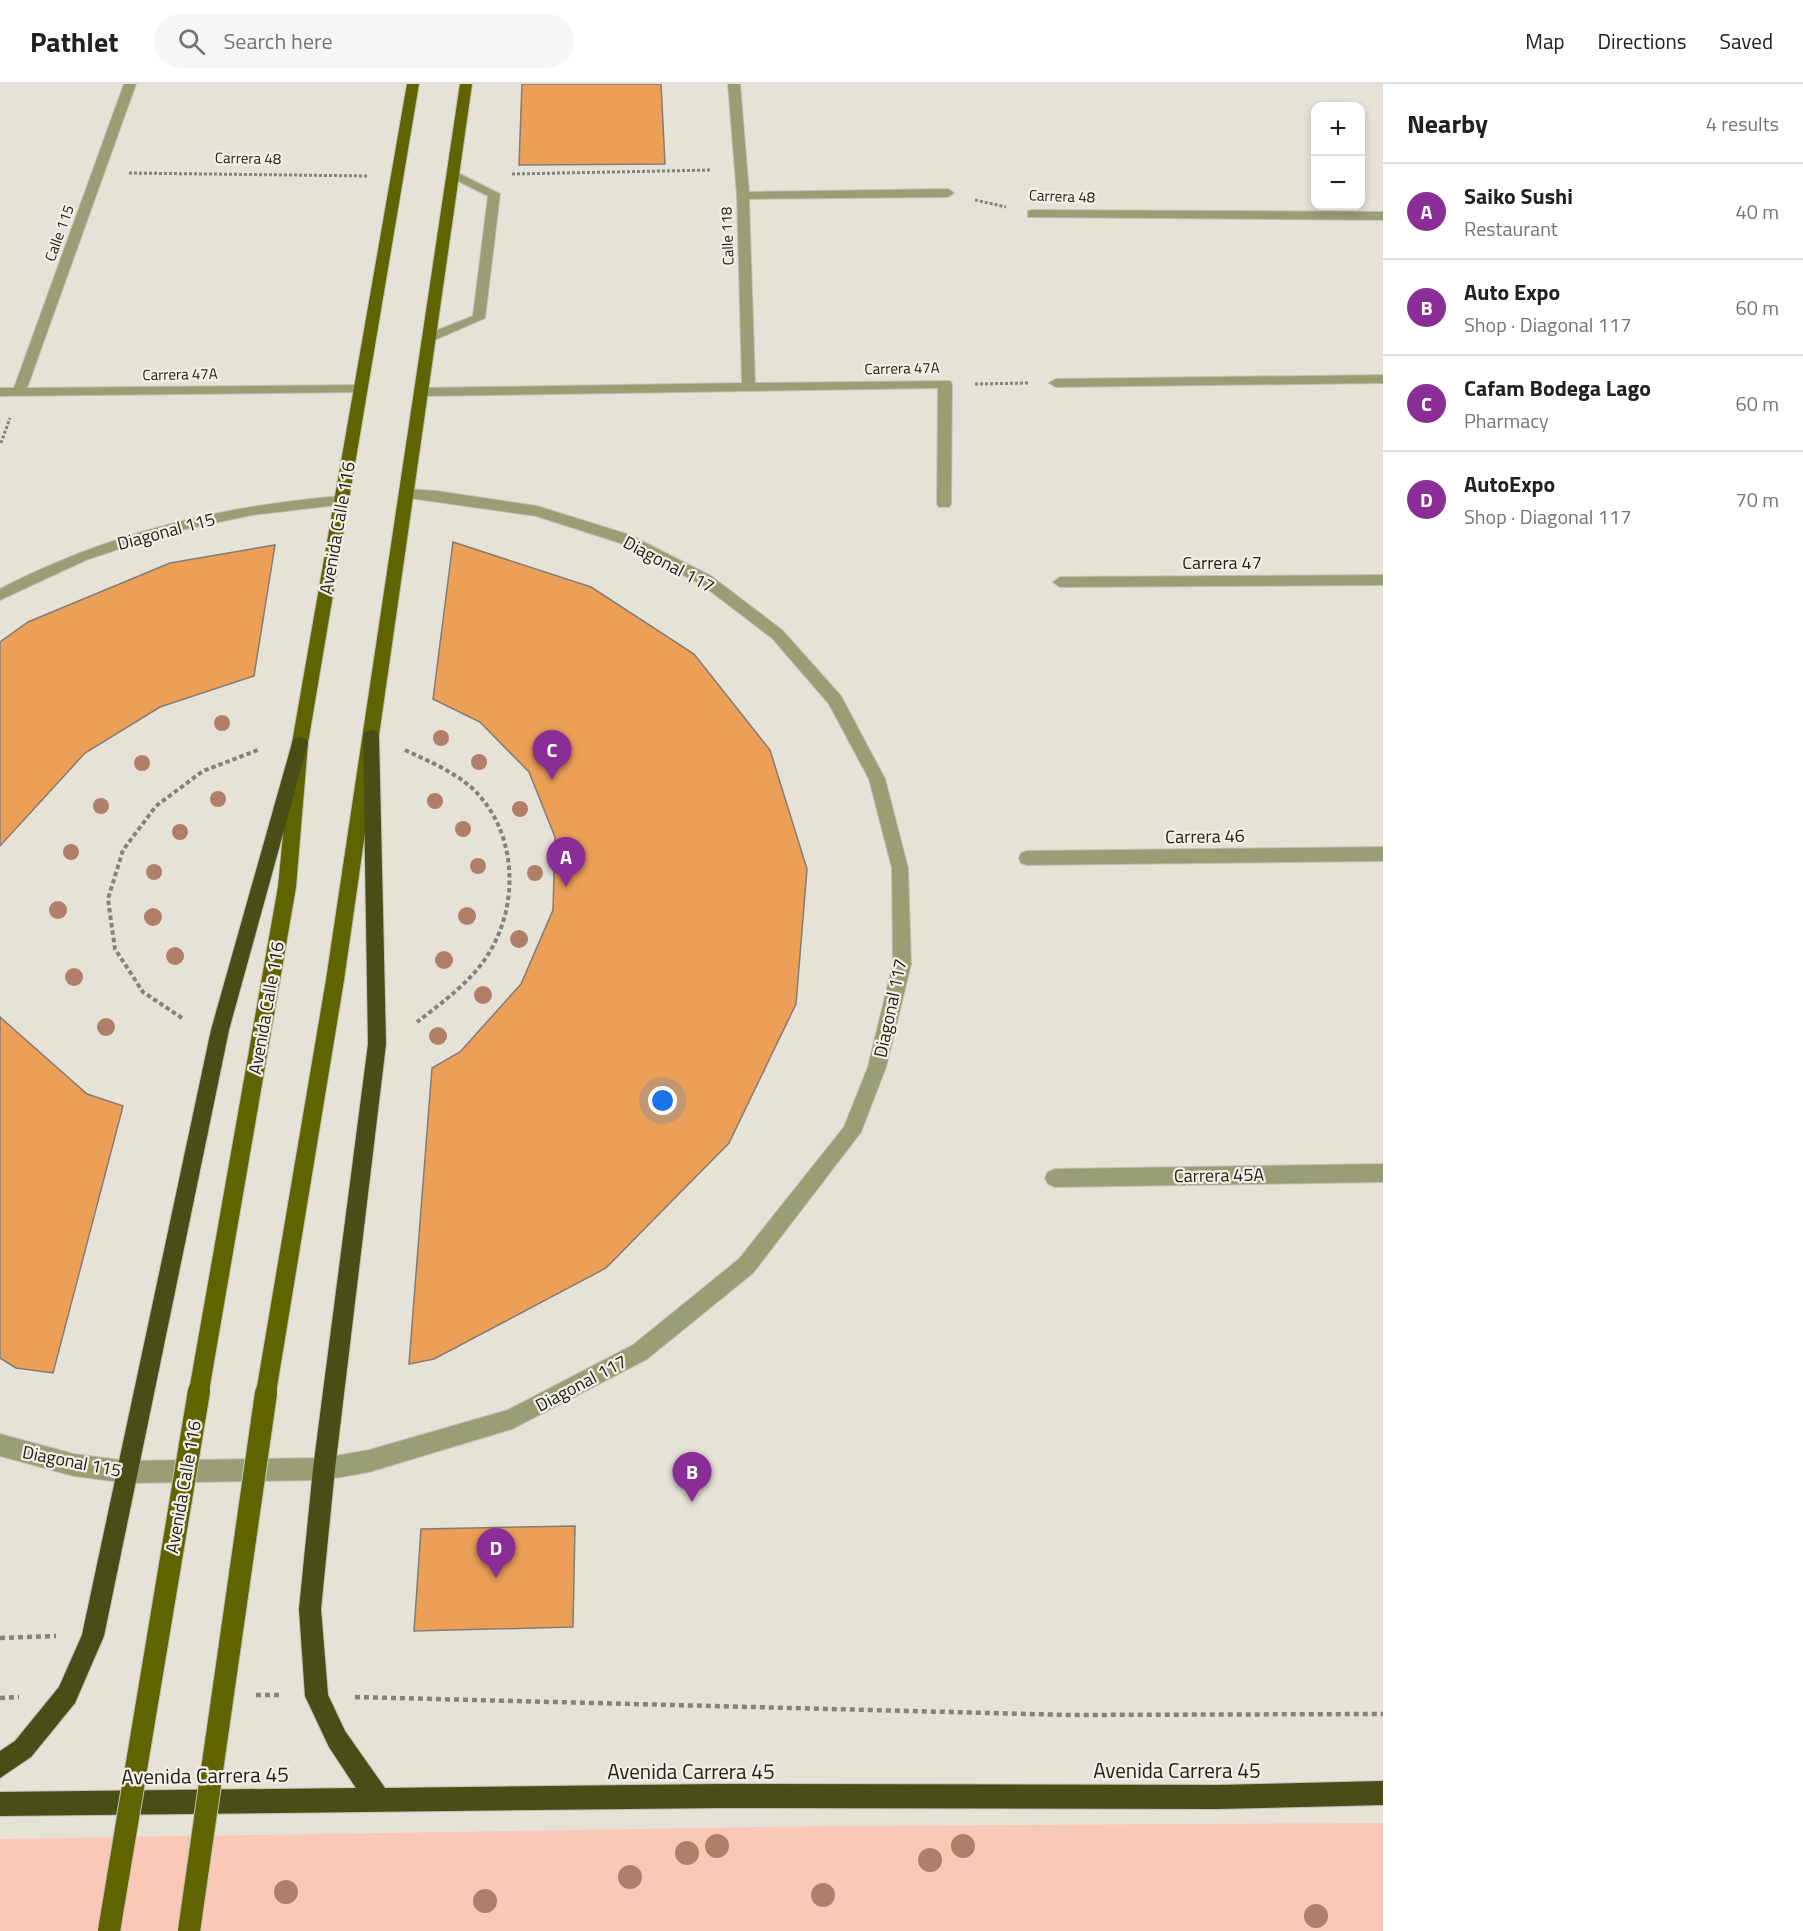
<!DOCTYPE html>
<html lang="en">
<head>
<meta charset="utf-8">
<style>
  body { margin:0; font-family:"Titillium Web",sans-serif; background:#f6f6f6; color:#202124 }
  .controls { position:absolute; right:18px; top:18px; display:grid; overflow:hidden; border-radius:12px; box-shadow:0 3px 9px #0003 }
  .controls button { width:54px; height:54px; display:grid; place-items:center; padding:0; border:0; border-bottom:2px solid #e0e0e0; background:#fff; color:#202124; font:30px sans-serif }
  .you { position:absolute; left:663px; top:1017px; width:21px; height:21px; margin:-15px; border:4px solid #fff; border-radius:50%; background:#1a73e8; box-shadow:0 0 0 9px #1a73e833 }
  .badge { display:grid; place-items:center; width:39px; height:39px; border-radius:50%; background:#8b2d97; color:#fff; font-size:20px; font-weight:700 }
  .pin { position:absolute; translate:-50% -50px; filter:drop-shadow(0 2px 3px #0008) }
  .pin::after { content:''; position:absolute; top:32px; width:21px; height:18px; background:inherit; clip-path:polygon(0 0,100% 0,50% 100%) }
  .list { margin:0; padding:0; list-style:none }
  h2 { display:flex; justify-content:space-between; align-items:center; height:78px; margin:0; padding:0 24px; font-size:26px }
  h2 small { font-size:20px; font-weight:400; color:#757577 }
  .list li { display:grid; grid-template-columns:39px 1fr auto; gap:18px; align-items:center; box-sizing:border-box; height:96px; padding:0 24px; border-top:2px solid #e0e0e0 }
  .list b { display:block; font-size:22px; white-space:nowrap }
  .list p { margin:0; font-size:20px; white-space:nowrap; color:#757577 }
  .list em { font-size:20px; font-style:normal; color:#757577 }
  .icon { flex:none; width:33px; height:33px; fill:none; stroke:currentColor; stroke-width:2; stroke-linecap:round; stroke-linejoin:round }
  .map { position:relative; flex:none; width:1383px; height:1847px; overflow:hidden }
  header { display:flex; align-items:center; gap:36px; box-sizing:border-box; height:84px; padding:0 30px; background:#fff; border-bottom:2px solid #e0e0e0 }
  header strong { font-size:28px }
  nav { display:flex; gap:33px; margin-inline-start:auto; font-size:21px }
  .search { width:420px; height:54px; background:#f6f6f6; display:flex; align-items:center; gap:15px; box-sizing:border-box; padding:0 21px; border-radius:33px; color:#757577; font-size:22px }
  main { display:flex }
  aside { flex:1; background:#fff }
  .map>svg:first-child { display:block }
  .green { fill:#fbc8b8 }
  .building { fill:#eca057; stroke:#847b74; stroke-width:1.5 }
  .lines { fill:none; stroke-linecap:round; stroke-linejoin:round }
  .minor-casing { stroke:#c3bfb6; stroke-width:2 }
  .major-casing { stroke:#c3bfb6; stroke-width:2 }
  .highway-casing { stroke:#c3bfb6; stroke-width:2 }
  .path-far2 { stroke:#85827b; stroke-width:3; stroke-dasharray:3 2; stroke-linecap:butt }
  .path-far1 { stroke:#85827b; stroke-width:4; stroke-dasharray:4.5 3; stroke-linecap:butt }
  .path { stroke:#85827b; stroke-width:4.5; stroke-dasharray:5 4; stroke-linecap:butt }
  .minor { fill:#9a9e75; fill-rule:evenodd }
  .major { fill:#606400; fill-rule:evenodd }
  .highway { fill:#4a4d16; fill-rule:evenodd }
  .major-bridge-casing { stroke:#c3bfb6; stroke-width:24; stroke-linecap:butt }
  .major-bridge { stroke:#606400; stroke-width:22 }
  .tree { fill:#b07e69 }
  .labels { text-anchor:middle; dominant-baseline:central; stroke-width:4.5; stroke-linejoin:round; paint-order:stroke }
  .far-street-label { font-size:15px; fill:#22211d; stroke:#f4efe4 }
  .street-label { font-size:18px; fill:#22211d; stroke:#f4efe4 }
  .near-street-label { font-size:21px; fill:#22211d; stroke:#f4efe4 }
</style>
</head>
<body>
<header>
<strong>Pathlet</strong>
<div class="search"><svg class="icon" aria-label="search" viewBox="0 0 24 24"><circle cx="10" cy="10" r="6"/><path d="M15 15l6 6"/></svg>Search here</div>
<nav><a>Map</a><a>Directions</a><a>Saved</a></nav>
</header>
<main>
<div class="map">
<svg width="1383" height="1847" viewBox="0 0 1383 1847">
  <rect width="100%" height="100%" fill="#e6e2d7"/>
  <path class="green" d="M1383,1739V1847H0V1755L822,1742Z"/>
  <path class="building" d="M522,0H661L665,80L519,81Z
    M453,458L591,503L694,570L770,666L807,785L796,920L729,1059L606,1184L434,1275L409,1280L432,984L460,968L521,900L553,826L555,753L529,688L480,638L433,615Z
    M275,461L254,592L160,623L85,669L0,762V558L28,538L170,479Z
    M0,933L87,1010L123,1022L53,1289L16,1284L0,1274Z
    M575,1442L573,1543L414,1547L421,1445Z"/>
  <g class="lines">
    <defs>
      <path id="minor" d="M124,0H136L27,304L360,301L367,305L365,308L0,312V304H14Z
        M728,0H740L749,108L948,105L954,109L948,113L749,115L755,299L950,297L952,300L951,420L949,423H939L937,420L938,304L422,312L415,308L422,304L742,299L737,112Z
        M454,87L500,110L485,234L430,258L424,254L425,251L473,232L488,112L450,93L448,91Z
        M1032,126L1383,128V136L1028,133V127Z
        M1383,291V299L1056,303L1049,299L1056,295Z
        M407,405L437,407L537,422L630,451L711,492L782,546L841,612L885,695L908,784L911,880L886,983L861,1048L753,1189L647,1275L512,1345L369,1388L324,1396L127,1399L74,1392L0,1372V1350L74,1370L127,1377L324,1374L369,1366L508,1326L633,1261L739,1175L844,1043L868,983L893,880L892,784L869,695L829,620L772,554L701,500L620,459L536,432L402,413L400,410L402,407Z
        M341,412L348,417L346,420L252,431L167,449L86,476L0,516V505C108,449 221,422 341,412Z
        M1383,491V501L1060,503L1053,498L1060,493Z
        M1383,763V777L1027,781L1021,779L1019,774L1021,769L1027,767Z
        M1383,1080V1098L1055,1103L1048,1100L1045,1094L1048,1088L1055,1085Z"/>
      <path id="major" d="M407,0H419L308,659L296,803L209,1307L206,1314L199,1317L192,1314L189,1307L278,803L292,659Z
        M460,0H472L344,896L276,1309L273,1316L266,1319L259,1316L256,1309L326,896Z"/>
      <path id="highway" d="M371,646L377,648L379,652L386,960L335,1385L321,1525L328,1611L345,1647L385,1704L720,1700L1217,1701L1383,1697V1721L1217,1725L720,1724L0,1732V1708L356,1704L329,1663L305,1612L299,1525L313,1385L368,960L363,652L365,648Z
        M300,653L306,655L308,659L229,946L104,1552L75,1619L31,1673L0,1694V1667L15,1657L59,1603L82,1551L211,946L292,659L294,655Z"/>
    </defs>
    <use href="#minor" class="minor-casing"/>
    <use href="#major" class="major-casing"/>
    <use href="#highway" class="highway-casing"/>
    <path class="path-far2" d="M129,89L368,92
      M512,90L712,86
      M975,116L1006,123
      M975,300L1028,299
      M1,359L10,334"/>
    <path class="path-far1" d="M405,666C428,677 453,687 472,704C517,746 520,819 489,869C472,897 443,918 417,938
      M182,934L143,908L115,865L108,815L123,766L156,722L203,687L258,666"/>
    <path class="path" d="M0,1554L56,1552
      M256,1611H282
      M355,1613L1069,1631L1383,1630
      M0,1614L19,1613"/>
    <use href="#minor" class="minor"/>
    <use href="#major" class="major"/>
    <use href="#highway" class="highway"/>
    <defs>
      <path id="major-bridge" d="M109,1847L199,1307
        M189,1847L266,1309"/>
    </defs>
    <use href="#major-bridge" class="major-bridge-casing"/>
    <use href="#major-bridge" class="major-bridge"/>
  </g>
  <g class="tree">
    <circle cx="222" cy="639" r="8"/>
    <circle cx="441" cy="654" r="8"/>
    <circle cx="479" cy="678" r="8"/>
    <circle cx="142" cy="679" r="8"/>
    <circle cx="218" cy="715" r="8"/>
    <circle cx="435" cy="717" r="8"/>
    <circle cx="101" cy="722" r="8"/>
    <circle cx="520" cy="725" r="8"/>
    <circle cx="463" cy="745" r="8"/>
    <circle cx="180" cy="748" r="8"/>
    <circle cx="71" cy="768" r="8"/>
    <circle cx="478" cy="782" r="8"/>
    <circle cx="154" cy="788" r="8"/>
    <circle cx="535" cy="789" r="8"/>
    <circle cx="58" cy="826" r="9"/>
    <circle cx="467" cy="832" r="9"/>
    <circle cx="153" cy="833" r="9"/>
    <circle cx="519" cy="855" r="9"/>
    <circle cx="175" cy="872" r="9"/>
    <circle cx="444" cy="876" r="9"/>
    <circle cx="74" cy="893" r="9"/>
    <circle cx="483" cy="911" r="9"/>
    <circle cx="106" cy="943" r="9"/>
    <circle cx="438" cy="952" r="9"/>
    <circle cx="717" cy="1762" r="12"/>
    <circle cx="963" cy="1762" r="12"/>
    <circle cx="687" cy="1769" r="12"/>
    <circle cx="930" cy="1776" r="12"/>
    <circle cx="630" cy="1793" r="12"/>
    <circle cx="286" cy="1808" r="12"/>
    <circle cx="823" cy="1811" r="12"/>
    <circle cx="485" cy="1817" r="12"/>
    <circle cx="1316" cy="1832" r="12"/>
  </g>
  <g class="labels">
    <g class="far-street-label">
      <text transform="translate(248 74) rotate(1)">Carrera 48</text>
      <text transform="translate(1062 112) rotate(2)">Carrera 48</text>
      <text transform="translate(59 149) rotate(-70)">Calle 115</text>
      <text transform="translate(727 152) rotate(-92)">Calle 118</text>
      <text transform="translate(902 284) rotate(-1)">Carrera 47A</text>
      <text transform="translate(180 290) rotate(-1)">Carrera 47A</text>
    </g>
    <g class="street-label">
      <text transform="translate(337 444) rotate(-80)">Avenida Calle 116</text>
      <text transform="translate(166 447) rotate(-15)">Diagonal 115</text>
      <text x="1222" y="478">Carrera 47</text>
      <text transform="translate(669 480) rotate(28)">Diagonal 117</text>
      <text transform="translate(1205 752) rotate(-1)">Carrera 46</text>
      <text transform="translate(266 924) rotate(-80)">Avenida Calle 116</text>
      <text transform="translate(890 924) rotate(-78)">Diagonal 117</text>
      <text transform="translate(1219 1091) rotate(-1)">Carrera 45A</text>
      <text transform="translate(581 1299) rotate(-28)">Diagonal 117</text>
      <text transform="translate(72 1377) rotate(11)">Diagonal 115</text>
      <text transform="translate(183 1403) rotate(-80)">Avenida Calle 116</text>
    </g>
    <g class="near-street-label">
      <text x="1177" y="1686">Avenida Carrera 45</text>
      <text x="691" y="1687">Avenida Carrera 45</text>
      <text transform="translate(205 1691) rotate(-1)">Avenida Carrera 45</text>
    </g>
  </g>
</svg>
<div class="controls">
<button>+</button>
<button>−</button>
</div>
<div class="you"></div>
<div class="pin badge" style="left:566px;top:803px">A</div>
<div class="pin badge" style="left:692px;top:1418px">B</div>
<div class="pin badge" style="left:552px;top:696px">C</div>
<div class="pin badge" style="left:496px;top:1494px">D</div>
</div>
<aside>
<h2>Nearby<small>4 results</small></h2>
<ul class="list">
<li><span class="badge">A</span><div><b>Saiko Sushi</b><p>Restaurant</p></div><em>40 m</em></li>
<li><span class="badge">B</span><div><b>Auto Expo</b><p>Shop · Diagonal 117</p></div><em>60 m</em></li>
<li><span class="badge">C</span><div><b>Cafam Bodega Lago</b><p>Pharmacy</p></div><em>60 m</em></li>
<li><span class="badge">D</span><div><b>AutoExpo</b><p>Shop · Diagonal 117</p></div><em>70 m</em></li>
</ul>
</aside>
</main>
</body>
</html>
